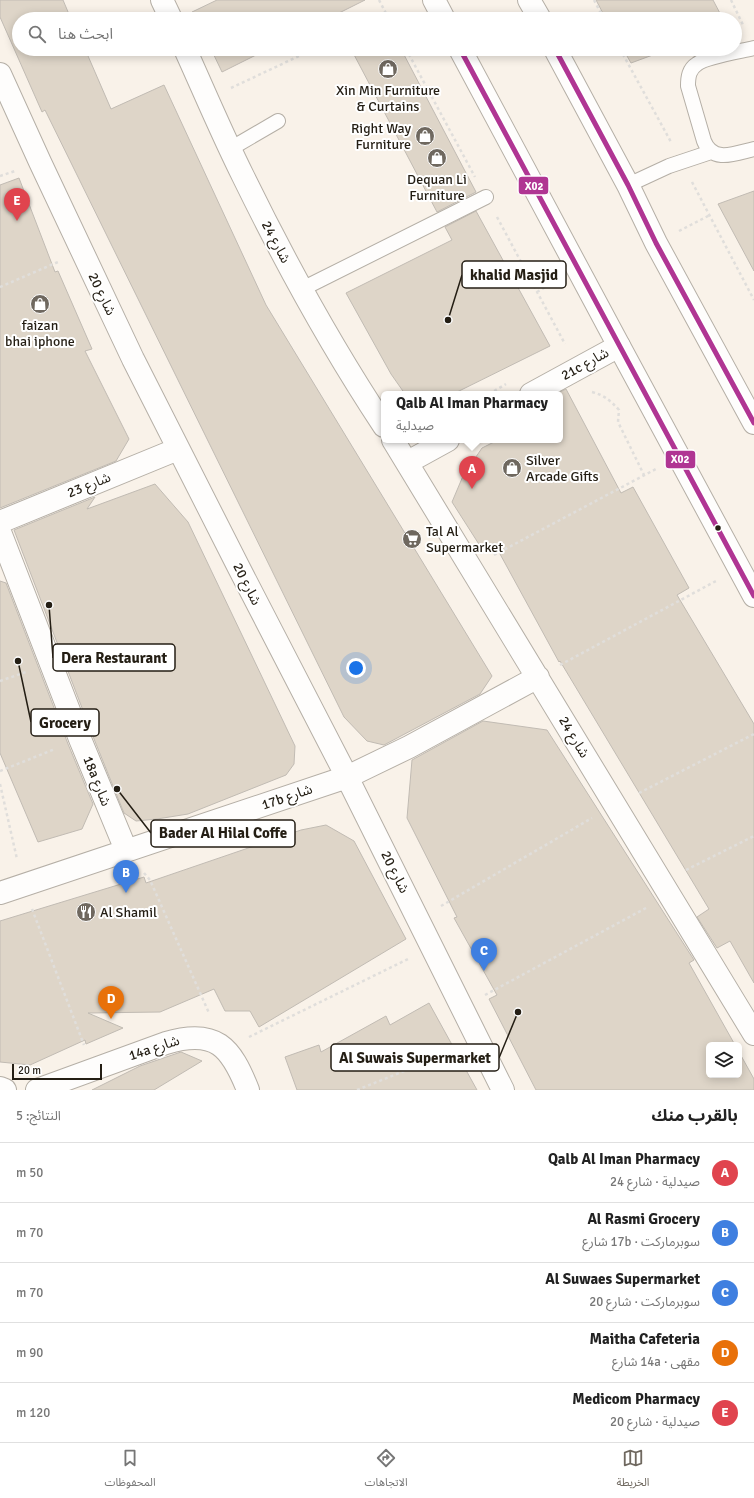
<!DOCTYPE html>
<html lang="ar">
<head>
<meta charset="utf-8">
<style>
  body { margin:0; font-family:Signika,"Noto Sans Arabic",sans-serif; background:#f2f2f2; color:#222; direction:rtl }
  .controls { position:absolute; right:12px; bottom:12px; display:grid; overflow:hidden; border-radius:6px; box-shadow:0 2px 10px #0003 }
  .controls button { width:36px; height:36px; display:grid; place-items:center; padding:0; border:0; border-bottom:1px solid #e0e0e0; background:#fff; color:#222; font:20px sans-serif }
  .scale { position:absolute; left:12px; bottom:10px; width:90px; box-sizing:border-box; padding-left:4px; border:2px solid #241e14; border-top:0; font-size:11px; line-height:14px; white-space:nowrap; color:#241e14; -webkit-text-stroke:3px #fff; paint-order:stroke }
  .you { position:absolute; left:356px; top:668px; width:14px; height:14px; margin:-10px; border:3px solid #fff; border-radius:50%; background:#1a73e8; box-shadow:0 0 0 6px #1a73e833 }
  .badge { display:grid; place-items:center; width:26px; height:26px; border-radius:50%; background:#6f685f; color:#fff; font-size:13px; font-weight:700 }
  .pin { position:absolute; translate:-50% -33px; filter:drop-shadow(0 1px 2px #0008) }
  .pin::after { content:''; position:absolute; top:21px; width:14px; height:12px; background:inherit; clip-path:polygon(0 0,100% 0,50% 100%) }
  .popup { position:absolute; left:381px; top:391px; width:182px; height:52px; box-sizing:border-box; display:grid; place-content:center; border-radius:6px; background:#fff; filter:drop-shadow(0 1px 3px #0005); font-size:13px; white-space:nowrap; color:#767676 }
  .popup b { font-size:15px; color:#222 }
  .popup::after { content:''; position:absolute; left:50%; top:100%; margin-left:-8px; border:8px solid transparent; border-top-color:#fff }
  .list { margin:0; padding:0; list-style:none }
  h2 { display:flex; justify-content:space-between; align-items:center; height:52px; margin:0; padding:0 16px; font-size:17px }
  h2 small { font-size:13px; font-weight:400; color:#767676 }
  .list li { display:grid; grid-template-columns:26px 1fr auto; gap:12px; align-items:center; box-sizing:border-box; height:60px; padding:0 16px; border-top:1px solid #e0e0e0 }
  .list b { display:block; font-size:15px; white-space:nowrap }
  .list p { margin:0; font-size:13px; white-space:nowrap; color:#767676 }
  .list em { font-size:13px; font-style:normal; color:#767676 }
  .icon { flex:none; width:22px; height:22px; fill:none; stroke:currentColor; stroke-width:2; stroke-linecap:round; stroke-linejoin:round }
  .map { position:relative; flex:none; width:754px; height:1090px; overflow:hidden; direction:ltr }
  .search { position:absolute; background:#fff; box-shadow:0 2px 10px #0003; left:12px; right:12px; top:12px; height:44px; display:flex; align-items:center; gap:10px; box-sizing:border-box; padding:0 14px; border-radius:22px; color:#767676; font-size:15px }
  .sheet { height:352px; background:#fff }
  nav { display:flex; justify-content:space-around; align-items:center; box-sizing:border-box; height:56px; border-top:1px solid #e0e0e0; background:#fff; font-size:11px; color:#767676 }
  nav a { display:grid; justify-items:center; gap:2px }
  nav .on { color:#6f685f }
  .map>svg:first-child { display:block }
  .building { fill:#ded5c8; stroke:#c1bbb3 }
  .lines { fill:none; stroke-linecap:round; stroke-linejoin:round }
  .lane-casing { stroke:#b5afa6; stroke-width:16 }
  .street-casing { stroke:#b5afa6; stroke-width:24 }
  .secondary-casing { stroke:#b5afa6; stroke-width:24 }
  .path { stroke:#e0dedb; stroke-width:2.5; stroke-dasharray:3 3; stroke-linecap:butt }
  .lane { stroke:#fefdfc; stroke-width:14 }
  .street { stroke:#fefdfc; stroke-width:22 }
  .secondary { stroke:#fefdfc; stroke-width:22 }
  .bus-1-casing { stroke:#fff; stroke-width:8 }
  .bus-1 { stroke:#b03593; stroke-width:5 }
  .bus-dot { fill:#241e14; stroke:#fff; stroke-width:1.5 }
  .labels { text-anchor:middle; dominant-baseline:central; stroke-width:4; stroke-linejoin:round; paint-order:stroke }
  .poi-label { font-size:14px; fill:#241e14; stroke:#fff }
  .street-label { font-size:14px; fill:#241e14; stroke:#fff }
  .leader { fill:none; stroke:#241e14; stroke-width:1.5 }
  .callout-dot { fill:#241e14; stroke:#fff; stroke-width:1.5 }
  .callout { fill:#fff; stroke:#241e14; stroke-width:1.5 }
  .callout-label { font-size:15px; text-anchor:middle; font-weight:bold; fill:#241e14 }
  .line-badge { stroke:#fff; stroke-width:1.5 }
  .badge-label { font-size:11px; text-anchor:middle; font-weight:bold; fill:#fff }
</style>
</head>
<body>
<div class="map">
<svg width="754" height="1090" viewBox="0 0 754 1090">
  <rect width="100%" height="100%" fill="#f9f2e9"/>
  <path class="building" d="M0,0H63L71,19H19V49H85L111,109L164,85L266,305L492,676L480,694L384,745L367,741L344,717L45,110L42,112L0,17Z
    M217,0H365L327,19H196L192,12Z
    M596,0H713L723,19H606Z
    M211,49H268L222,72Z
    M351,49H401L476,192L437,212Z
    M623,49H669L631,63Z
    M19,178L55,272L58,271L92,349L85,351L129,439L116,461L0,508V185Z
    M754,191V271L718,204Z
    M476,211L550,346L453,394H405L391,374L346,293L452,240L445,227Z
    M566,389L621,493L633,487L689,588L677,595L754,724V983L730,941L717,948L697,917L709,909L560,661L559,662L494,543L482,549L452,502L463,476L482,448L498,440H560V392Z
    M155,484L188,522L295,746L294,764L286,775L188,814L157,819L136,821L124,813L92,734L14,530L95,497L87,509Z
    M0,581L6,583L68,744L93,804L82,829L38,842L0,753Z
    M483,721L547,730L694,960L689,963L735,1045H709V1075H739V1052L754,1079V1090H536L489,999L497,995L454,918L457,917L407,818L412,760Z
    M326,825L354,841L406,939L259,1027L250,1011H225L214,989L160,1012L88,1013L123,1028L86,1044L85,1040L30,1065L0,1062V921L144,877L146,883L301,830Z
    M429,1003L477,1090H297L285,1057L319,1045L321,1052L386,1016L390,1025Z
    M181,1052L202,1061L154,1090H92L140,1066Z"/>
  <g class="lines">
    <defs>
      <path id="lane" d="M754,48C742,51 705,57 697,64C689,69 688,77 688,86L704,141C713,164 736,153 754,149
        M230,149L278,121
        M628,185L669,166L711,152
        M302,289L486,197"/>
      <path id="street" d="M162,0L171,19
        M185,49C204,91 222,134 243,176C285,262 331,346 384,426
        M0,74L40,162L133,359L239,568L347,777L503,1090
        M531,394L619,346
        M393,440L754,1034
        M408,462L448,440
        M0,522L178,449
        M0,532L80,739L126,850
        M0,893L347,777L409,747L538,677
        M0,1088L5,1090
        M37,1090L166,1043C216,1028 231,1047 248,1090"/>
      <path id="secondary" d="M434,0L444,19
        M529,0L540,19
        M460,49L619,346L754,596
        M555,49L628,185L656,243L754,423"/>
    </defs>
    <use href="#lane" class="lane-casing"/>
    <use href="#street" class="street-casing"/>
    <use href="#secondary" class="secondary-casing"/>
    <path class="path" d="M379,0L389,19
      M594,0L604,19
      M731,0L744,27
      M377,19L387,14
      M406,49L475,177
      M620,49L671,142
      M231,88L314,49
      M0,176L15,171
      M692,182L754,300
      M497,217L565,344
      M679,231L710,215
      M0,287L58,262
      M537,292L554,282
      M592,392C604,395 611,401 619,410L618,422L644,475
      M489,394L506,384
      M494,555L656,469
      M560,665L716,581
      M0,681L26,672
      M0,771L55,749
      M0,784L17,859
      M639,793L754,734
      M686,870L754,836
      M144,873L150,880L209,1013
      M441,906L592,818
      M32,909L84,1045
      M485,995L646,908
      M249,1037L408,959
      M357,1090L454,1051"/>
    <use href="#lane" class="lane"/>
    <use href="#street" class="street"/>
    <use href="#secondary" class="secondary"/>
    <defs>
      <path id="bus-1" d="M460,49L754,596
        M555,49L628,185L656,243L754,423"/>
    </defs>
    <use href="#bus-1" class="bus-1-casing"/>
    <use href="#bus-1" class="bus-1"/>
  </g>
  <defs>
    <symbol id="shop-disc" viewBox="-11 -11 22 22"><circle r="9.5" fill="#6f685f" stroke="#fff"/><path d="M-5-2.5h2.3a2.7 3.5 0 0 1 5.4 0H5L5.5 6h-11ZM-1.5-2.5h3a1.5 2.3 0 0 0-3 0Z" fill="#fff"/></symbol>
    <symbol id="supermarket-disc" viewBox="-11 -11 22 22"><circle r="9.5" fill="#6f685f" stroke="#fff"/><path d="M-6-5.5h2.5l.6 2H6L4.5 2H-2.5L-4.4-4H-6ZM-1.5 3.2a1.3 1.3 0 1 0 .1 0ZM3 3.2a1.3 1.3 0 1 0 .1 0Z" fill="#fff"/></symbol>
    <symbol id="restaurant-disc" viewBox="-11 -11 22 22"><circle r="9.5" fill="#6f685f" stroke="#fff"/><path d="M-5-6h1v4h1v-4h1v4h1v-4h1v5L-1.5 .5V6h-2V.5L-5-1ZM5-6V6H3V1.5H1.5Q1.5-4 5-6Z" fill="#fff"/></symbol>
  </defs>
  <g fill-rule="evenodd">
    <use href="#shop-disc" x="377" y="58" width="22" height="22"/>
    <use href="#shop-disc" x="414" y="125" width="22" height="22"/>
    <use href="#shop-disc" x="426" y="147" width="22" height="22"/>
    <use href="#shop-disc" x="29" y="293" width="22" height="22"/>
    <use href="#shop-disc" x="501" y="457" width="22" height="22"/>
    <use href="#supermarket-disc" x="401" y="528" width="22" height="22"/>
    <use href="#restaurant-disc" x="75" y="901" width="22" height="22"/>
  </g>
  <circle class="bus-dot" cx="718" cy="528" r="3.5"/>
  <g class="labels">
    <g class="poi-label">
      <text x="388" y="90">Xin Min Furniture<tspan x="388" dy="16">&amp; Curtains</tspan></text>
      <text x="411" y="128" text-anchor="end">Right Way<tspan x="411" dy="16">Furniture</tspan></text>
      <text x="437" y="179">Dequan Li<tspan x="437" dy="16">Furniture</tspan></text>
      <text x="40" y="325">faizan<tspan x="40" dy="16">bhai iphone</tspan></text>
      <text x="526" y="460" text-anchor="start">Silver<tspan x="526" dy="16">Arcade Gifts</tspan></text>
      <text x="426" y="531" text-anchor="start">Tal Al<tspan x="426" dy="16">Supermarket</tspan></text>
      <text x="100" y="912" text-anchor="start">Al Shamil</text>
    </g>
    <g class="street-label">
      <text transform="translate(276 242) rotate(62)">شارع 24</text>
      <text transform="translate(102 294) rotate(64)">شارع 20</text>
      <text transform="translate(585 364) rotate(-29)">21c شارع</text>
      <text transform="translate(89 485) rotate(-22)">شارع 23</text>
      <text transform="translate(247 584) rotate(63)">شارع 20</text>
      <text transform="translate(574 737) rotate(59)">شارع 24</text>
      <text transform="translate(97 781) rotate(68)">18a شارع</text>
      <text transform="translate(287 797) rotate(-19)">17b شارع</text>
      <text transform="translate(395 872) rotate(63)">شارع 20</text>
      <text transform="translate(154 1048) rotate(-18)">14a شارع</text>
    </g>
  </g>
  <path class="leader" d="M448 320L462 275M49 605L53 658M18 661L31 722M117 789L151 833M518 1012L499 1058"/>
  <g class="callout-dot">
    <circle cx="448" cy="320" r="4"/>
    <circle cx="49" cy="605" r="4"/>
    <circle cx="18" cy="661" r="4"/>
    <circle cx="117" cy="789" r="4"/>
    <circle cx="518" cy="1012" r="4"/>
  </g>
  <g class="callout">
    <rect x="462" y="261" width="104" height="27" rx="4"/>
    <rect x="53" y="644" width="122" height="27" rx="4"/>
    <rect x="31" y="709" width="68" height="27" rx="4"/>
    <rect x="151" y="820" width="144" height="27" rx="4"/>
    <rect x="331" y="1044" width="168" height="27" rx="4"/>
  </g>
  <g class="callout-label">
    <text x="514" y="280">khalid Masjid</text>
    <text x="114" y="663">Dera Restaurant</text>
    <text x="65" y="728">Grocery</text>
    <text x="223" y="838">Bader Al Hilal Coffe</text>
    <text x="415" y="1063">Al Suwais Supermarket</text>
  </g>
  <g class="line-badge">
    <rect x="518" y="176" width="31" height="19" rx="4" fill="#b03593"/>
    <rect x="665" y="450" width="31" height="19" rx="4" fill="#b03593"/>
  </g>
  <g class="badge-label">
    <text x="534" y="190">X02</text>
    <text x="680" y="463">X02</text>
  </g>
</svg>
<div class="controls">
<button><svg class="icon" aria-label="layers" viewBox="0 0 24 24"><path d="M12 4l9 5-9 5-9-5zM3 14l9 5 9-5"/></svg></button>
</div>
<div class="scale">20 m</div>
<div class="you"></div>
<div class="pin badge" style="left:472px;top:489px;background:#e0444e">A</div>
<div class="popup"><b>Qalb Al Iman Pharmacy</b>صيدلية</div>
<div class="pin badge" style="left:126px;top:893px;background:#3f7fe0">B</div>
<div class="pin badge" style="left:484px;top:971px;background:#3f7fe0">C</div>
<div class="pin badge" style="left:111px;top:1019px;background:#e8710a">D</div>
<div class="pin badge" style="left:17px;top:221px;background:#e0444e">E</div>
<div class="search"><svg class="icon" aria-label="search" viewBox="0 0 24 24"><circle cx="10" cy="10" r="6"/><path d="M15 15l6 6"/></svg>ابحث هنا</div>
</div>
<section class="sheet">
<h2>بالقرب منك<small>النتائج: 5</small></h2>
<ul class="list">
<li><span class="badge" style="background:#e0444e">A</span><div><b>Qalb Al Iman Pharmacy</b><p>صيدلية · شارع 24</p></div><em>50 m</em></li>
<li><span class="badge" style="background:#3f7fe0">B</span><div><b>Al Rasmi Grocery</b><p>سوبرماركت · 17b شارع</p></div><em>70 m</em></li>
<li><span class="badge" style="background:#3f7fe0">C</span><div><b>Al Suwaes Supermarket</b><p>سوبرماركت · شارع 20</p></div><em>70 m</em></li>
<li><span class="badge" style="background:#e8710a">D</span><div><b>Maitha Cafeteria</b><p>مقهى · 14a شارع</p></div><em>90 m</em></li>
<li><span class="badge" style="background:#e0444e">E</span><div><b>Medicom Pharmacy</b><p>صيدلية · شارع 20</p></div><em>120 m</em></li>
</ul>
</section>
<nav>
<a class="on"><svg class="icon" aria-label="map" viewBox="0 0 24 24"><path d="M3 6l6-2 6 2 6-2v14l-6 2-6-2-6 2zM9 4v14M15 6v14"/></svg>الخريطة</a>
<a><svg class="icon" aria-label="directions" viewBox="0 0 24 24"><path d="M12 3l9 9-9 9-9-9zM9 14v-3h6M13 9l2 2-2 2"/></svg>الاتجاهات</a>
<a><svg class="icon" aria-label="saved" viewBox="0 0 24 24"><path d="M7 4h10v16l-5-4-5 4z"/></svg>المحفوظات</a>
</nav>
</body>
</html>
